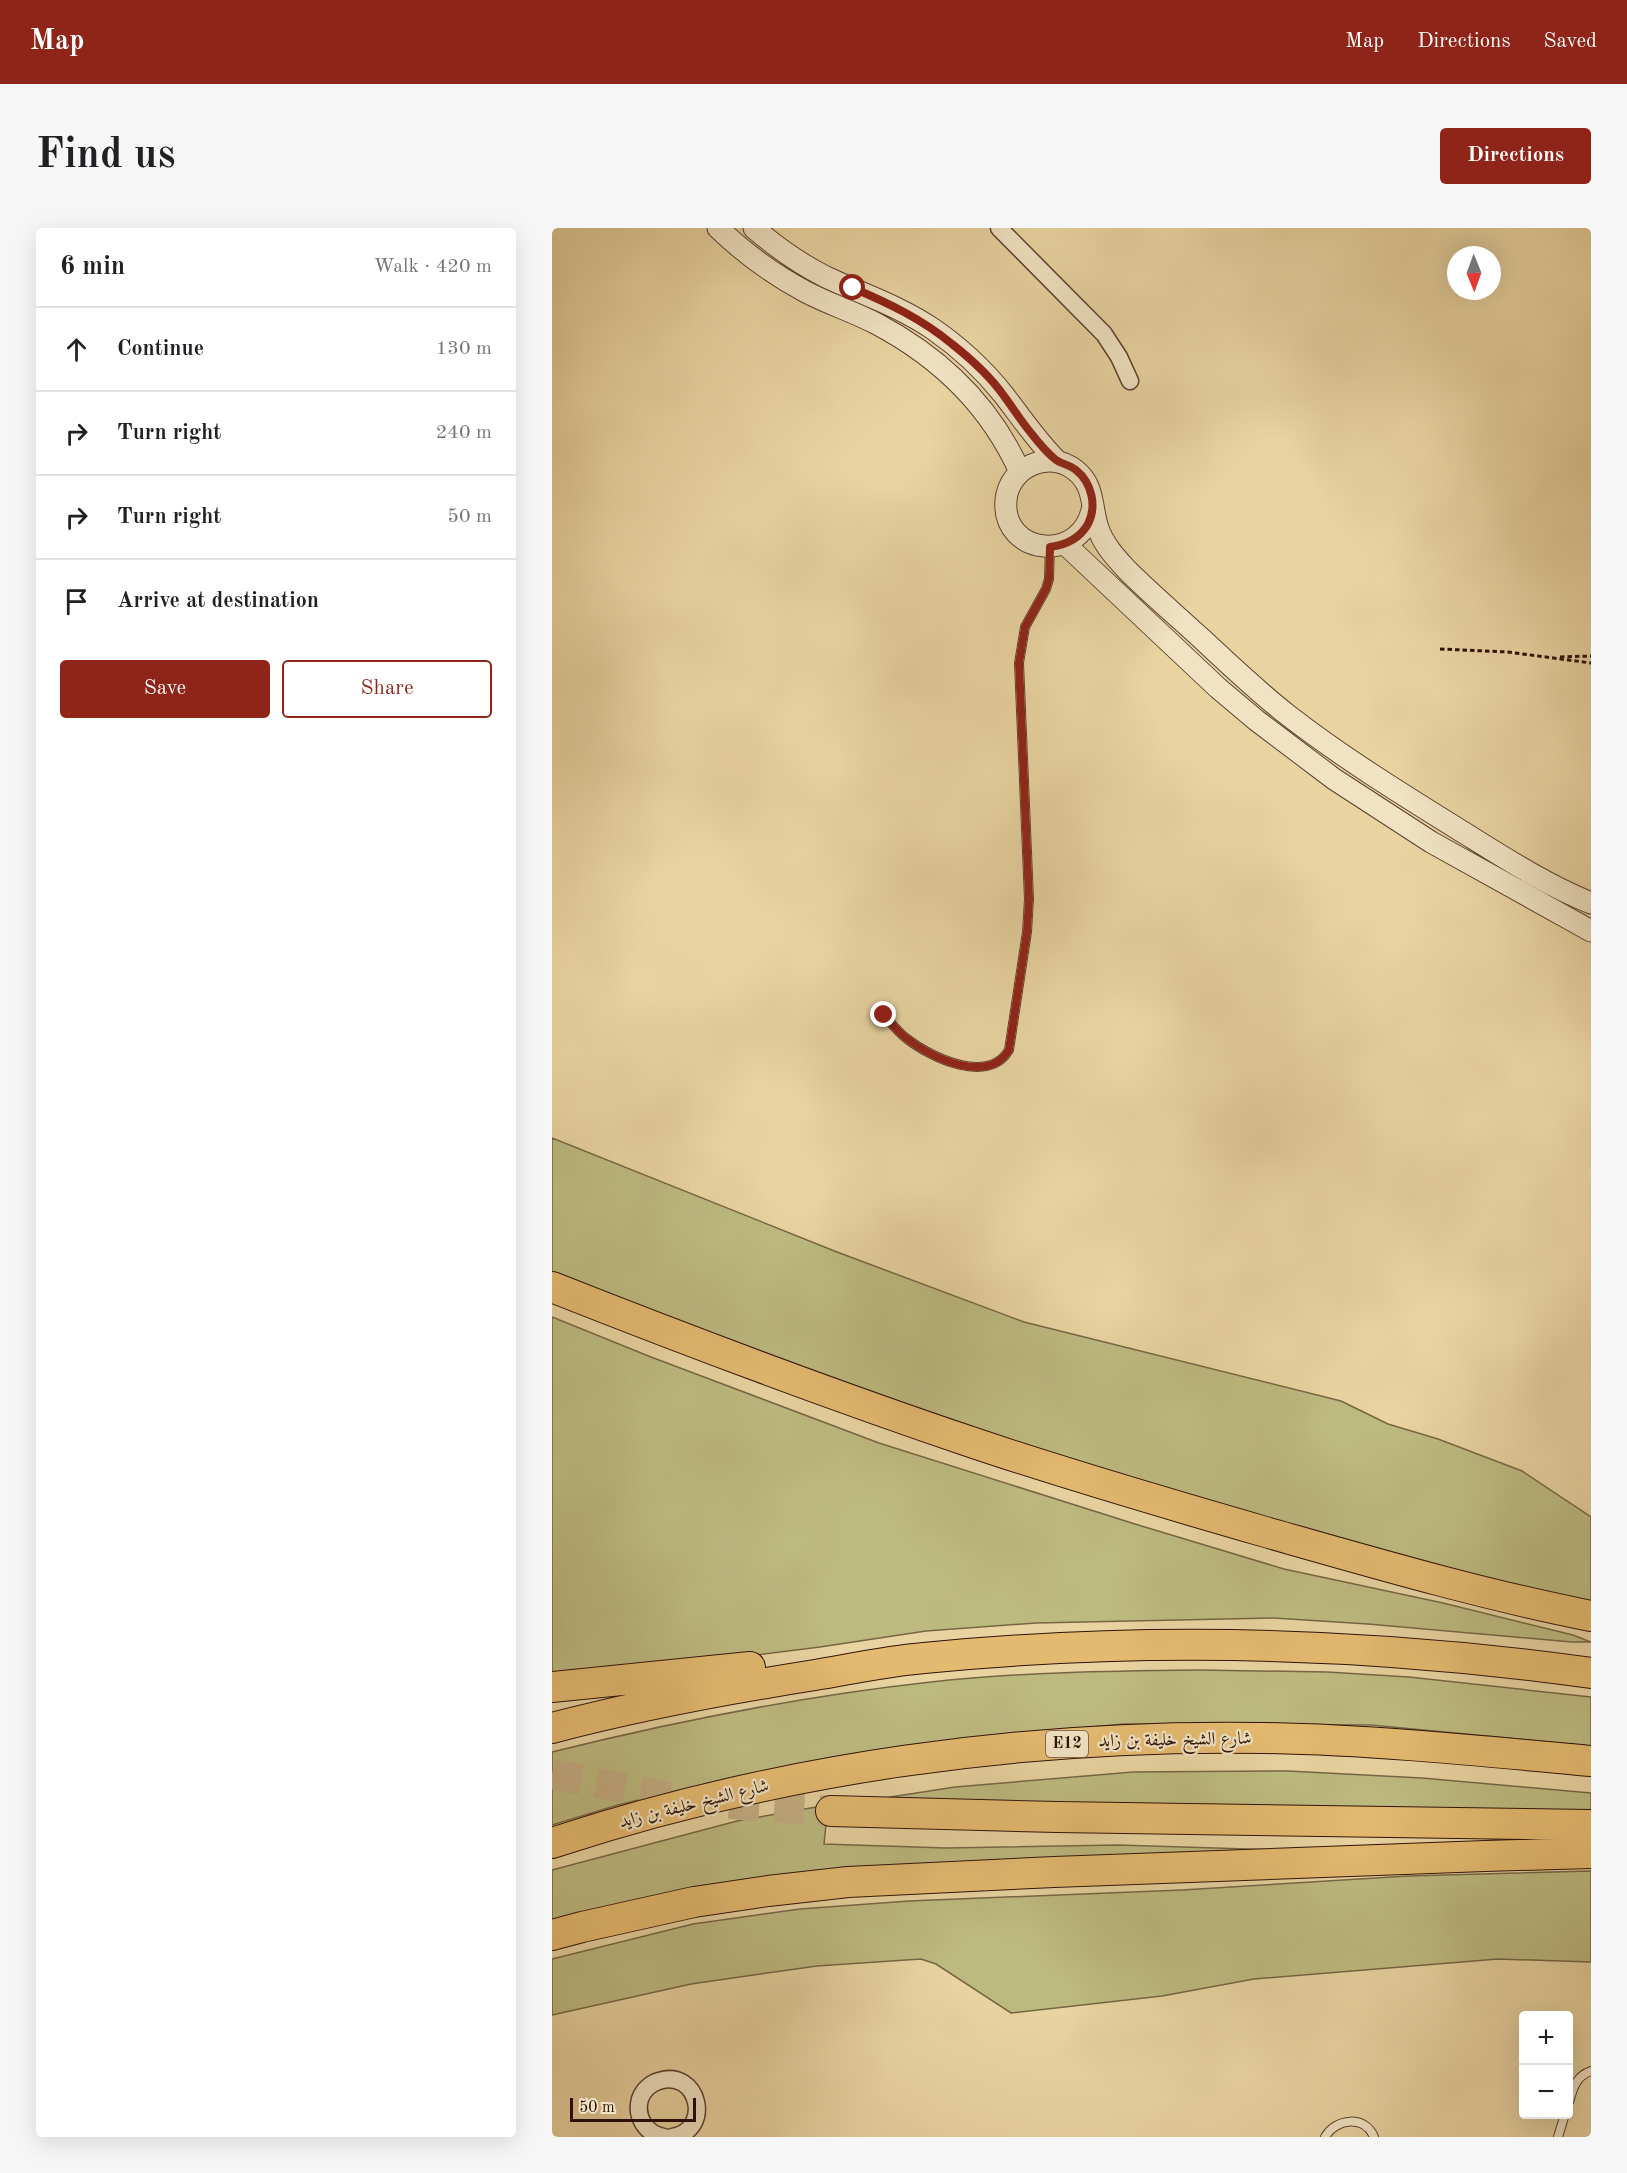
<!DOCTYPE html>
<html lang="en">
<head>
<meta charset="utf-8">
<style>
  body { margin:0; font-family:"Old Standard TT",Amiri,serif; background:#f6f6f6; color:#202124 }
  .controls { position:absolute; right:18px; bottom:18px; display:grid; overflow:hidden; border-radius:6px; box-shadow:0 6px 24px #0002 }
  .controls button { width:54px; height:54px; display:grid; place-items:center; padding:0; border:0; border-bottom:2px solid #e0e0e0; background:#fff; color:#202124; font:30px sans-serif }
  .compass { position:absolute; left:895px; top:18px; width:54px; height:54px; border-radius:50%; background:#fff; box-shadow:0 6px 24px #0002; rotate:179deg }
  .scale { position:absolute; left:18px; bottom:15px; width:126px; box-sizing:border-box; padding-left:6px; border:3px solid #2f1207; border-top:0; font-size:16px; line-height:21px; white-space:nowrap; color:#2f1207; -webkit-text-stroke:4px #f0e2c2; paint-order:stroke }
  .stop { position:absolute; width:18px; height:18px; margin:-14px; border:4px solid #8f2418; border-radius:50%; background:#fff }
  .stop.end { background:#8f2418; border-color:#fff; box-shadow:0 2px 6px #0008 }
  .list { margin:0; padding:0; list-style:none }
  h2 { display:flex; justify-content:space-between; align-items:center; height:78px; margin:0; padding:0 24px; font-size:26px }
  h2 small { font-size:20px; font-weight:400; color:#757577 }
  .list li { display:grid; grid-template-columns:39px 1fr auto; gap:18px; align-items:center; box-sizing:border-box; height:84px; padding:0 24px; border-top:2px solid #e0e0e0 }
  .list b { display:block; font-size:22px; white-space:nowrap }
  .list em { font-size:20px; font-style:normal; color:#757577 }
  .actions { display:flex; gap:12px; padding:18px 24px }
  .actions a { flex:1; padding:14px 0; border:2px solid #8f2418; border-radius:6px; text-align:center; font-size:21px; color:#8f2418 }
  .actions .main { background:#8f2418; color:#fff }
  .icon { flex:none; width:33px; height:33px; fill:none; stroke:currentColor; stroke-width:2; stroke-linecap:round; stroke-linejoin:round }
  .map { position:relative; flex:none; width:1039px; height:1909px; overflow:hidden; border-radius:6px }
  header { display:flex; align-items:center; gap:36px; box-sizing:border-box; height:84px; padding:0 30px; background:#8f2418; color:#fff }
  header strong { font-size:28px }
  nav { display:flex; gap:33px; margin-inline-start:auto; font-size:21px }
  .intro { display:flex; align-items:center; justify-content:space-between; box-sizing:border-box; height:144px; padding:0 36px }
  h1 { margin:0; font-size:42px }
  .button { padding:15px 27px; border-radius:6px; background:#8f2418; color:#fff; font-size:21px; font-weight:700 }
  main { display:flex; gap:36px; padding:0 36px }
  aside { flex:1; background:#fff; border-radius:6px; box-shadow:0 6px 24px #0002 }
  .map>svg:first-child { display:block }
  .green { fill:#bdba80; stroke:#766644; stroke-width:1.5 }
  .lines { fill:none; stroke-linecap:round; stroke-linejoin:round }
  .motorway-tunnel { stroke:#c3ac82; stroke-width:30; stroke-dasharray:30 15; stroke-linecap:butt }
  .service-casing { stroke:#5d422e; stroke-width:10 }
  .minor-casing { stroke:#5d422e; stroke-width:19 }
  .tertiary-casing { stroke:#5d422e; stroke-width:23 }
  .motorway-casing { stroke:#2f1207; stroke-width:32 }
  .path { stroke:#2f1207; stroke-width:3; stroke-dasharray:4.5 3; stroke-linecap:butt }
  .service { stroke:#f0e2c2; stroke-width:8 }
  .minor { stroke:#f0e2c2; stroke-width:16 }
  .tertiary { stroke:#f0e2c2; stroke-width:21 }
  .motorway { stroke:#e4ba70; stroke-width:30 }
  .route { stroke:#8f2418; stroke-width:8 }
  .labels { text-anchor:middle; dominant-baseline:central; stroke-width:4.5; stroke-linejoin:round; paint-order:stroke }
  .shield { fill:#f0e2c2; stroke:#69503f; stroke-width:1.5 }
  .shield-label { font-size:16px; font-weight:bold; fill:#2f1207 }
  .street-label { font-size:18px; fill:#2f1207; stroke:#f0e2c2 }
</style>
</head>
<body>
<header>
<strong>Map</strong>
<nav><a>Map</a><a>Directions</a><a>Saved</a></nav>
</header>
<div class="intro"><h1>Find us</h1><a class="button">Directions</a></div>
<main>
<aside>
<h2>6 min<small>Walk · 420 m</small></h2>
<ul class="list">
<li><svg class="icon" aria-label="ahead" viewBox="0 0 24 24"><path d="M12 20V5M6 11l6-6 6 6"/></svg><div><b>Continue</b></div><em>130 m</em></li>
<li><svg class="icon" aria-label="right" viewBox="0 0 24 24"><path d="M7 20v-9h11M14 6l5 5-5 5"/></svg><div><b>Turn right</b></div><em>240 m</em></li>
<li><svg class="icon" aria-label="right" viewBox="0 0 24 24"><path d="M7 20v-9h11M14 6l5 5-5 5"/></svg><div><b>Turn right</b></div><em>50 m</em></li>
<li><svg class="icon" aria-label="arrive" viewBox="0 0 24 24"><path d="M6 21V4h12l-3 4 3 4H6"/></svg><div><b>Arrive at destination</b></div></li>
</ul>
<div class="actions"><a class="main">Save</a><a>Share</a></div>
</aside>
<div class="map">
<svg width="1039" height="1909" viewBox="0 0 1039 1909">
  <rect width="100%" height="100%" fill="#e8d3a1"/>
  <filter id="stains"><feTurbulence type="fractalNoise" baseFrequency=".00333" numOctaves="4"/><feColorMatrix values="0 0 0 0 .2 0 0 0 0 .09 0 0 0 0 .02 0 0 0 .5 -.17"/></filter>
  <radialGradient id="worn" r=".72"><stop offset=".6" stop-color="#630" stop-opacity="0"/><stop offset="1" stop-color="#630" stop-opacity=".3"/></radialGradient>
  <path class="green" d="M0,910L285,1024L472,1094L789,1173L836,1196L886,1211L970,1243L1039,1289V1386L436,1209L0,1047Z
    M0,1089L99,1129L327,1215L583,1296L732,1341L891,1375L1021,1407L1039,1414H1020L816,1396L722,1390L484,1395L374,1403L268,1419L0,1453Z
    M647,1442L775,1444L857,1449L1039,1469V1518L819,1497L572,1496L461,1506L278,1531L178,1550L66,1577L0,1597V1524C125,1493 251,1468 379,1454C468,1444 558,1443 647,1442Z
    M736,1543L870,1550L1039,1565V1587L287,1577L403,1559L581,1544Z
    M276,1577L272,1616L394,1620L566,1617L759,1623L0,1696V1642L185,1593Z
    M1039,1643V1734L946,1731L702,1751L610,1768L459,1785L384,1736L369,1731L265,1738L139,1756L0,1787V1731L141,1696L248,1681L357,1673L630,1662L856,1648Z"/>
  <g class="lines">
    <path class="motorway-tunnel" d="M0,1546L123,1570L198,1578L279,1583"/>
    <defs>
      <path id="service" d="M332,787C339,795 346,804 354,810C379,830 437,857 457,822L475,704L477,671L467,435L473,399L494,361L497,351L498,319
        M1017,1874C1021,1860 1024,1848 1039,1843
        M773,1909C784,1890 813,1887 822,1909
        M1006,1909L1013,1886"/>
      <path id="minor" d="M447,0L552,106L567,129L578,153
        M112,1909C94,1906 83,1889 88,1871C91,1862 99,1855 107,1853C146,1840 162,1902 120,1909"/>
      <path id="tertiary" d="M166,0C193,26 222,47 254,64C277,76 302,84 325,96C389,130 438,177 468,244
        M202,0C224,19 248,36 274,49C310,66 347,78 381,101C407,119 431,141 451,166C469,189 484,212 505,233
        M541,277C532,337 449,328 454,272C457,239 497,221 523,242C543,257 539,280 546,300C551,316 564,330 575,342C599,366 625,388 650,411C678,437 706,464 737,488C790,529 848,565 906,601C948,627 992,656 1039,675
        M513,316L666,460L704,492L782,551L879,614L1039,703"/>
      <path id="motorway" d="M0,1059C139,1114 280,1167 422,1215C517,1247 613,1275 710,1303C819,1334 928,1366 1039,1388
        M0,1459L198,1439
        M0,1500C87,1477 174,1461 263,1447C299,1441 336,1433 372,1430C595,1408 818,1414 1039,1445
        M279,1583L505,1589L1039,1597
        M0,1615C228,1540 473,1506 713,1510C822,1512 930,1523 1039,1533
        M0,1707L30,1699L142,1674L216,1663L296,1654L502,1644L933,1628L1039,1625"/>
    </defs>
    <use href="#service" class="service-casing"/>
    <use href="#minor" class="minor-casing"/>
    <use href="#tertiary" class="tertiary-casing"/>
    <use href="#motorway" class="motorway-casing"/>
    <path class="path" d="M888,421L956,424L1039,435
      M1008,429L1039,428"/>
    <use href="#service" class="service"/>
    <use href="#minor" class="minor"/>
    <use href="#tertiary" class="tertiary"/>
    <use href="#motorway" class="motorway"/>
  </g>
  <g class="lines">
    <path class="route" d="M301,60C336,75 370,91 400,116C419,131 438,148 452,168C461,180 469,193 479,205C486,214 494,224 504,232C510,236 518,237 524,242C540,255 545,278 536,296C528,310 514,317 498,319L497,351L494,361L473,399L467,435L477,671L475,704L457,822C436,857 379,830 354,810C346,804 339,795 332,787"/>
  </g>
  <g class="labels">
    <rect class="shield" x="494" y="1503" width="42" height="26" rx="4.5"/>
    <g class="shield-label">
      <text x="515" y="1516">E12</text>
    </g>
    <g class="street-label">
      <text transform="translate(623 1512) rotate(-1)">شارع الشيخ خليفة بن زايد</text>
      <text transform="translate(142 1576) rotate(-14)">شارع الشيخ خليفة بن زايد</text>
    </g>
  </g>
  <rect width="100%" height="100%" filter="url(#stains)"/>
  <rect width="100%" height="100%" fill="url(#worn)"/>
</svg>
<div class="controls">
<button>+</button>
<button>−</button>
</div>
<svg class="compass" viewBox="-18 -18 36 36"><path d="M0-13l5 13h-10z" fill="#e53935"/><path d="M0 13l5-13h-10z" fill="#757577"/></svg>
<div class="scale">50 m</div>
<div class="stop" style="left:301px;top:60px"></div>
<div class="stop end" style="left:332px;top:787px"></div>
</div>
</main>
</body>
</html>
